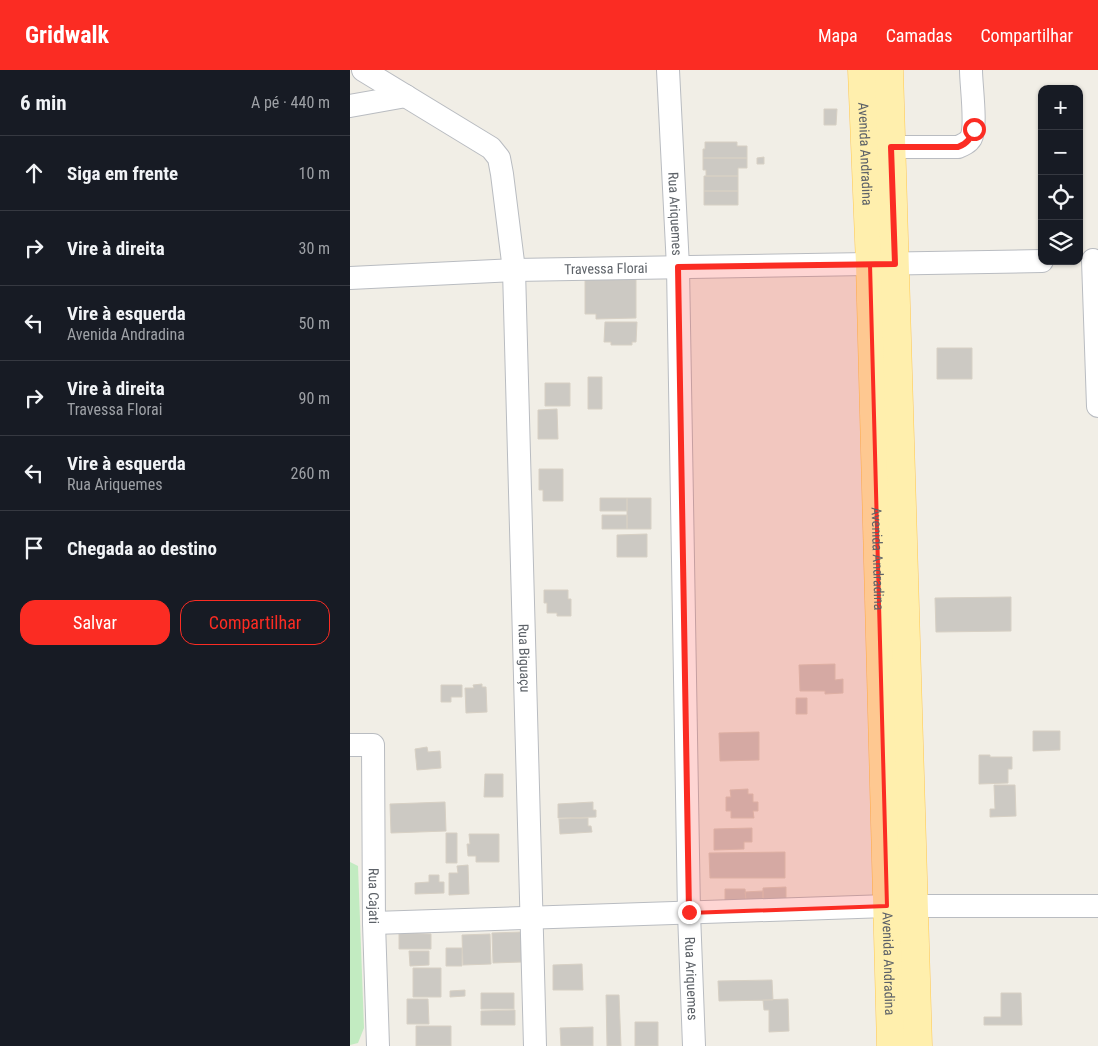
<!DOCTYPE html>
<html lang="pt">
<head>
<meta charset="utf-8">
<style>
  body { margin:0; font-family:"Roboto Condensed",sans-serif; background:#20242c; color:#f1f3f6 }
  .controls { position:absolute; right:15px; top:15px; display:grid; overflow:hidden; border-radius:10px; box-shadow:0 1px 4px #0004 }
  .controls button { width:45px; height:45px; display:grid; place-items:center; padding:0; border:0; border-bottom:1px solid #363941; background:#171b24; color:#f1f3f6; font:25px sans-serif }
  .stop { position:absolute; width:15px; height:15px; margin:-11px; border:4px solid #fb2c23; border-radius:50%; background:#fff }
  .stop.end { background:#fb2c23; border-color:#fff; box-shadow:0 1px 5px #0008 }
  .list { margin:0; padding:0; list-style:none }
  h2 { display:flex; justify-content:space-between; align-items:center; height:65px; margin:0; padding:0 20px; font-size:21px }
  h2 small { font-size:16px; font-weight:400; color:#9ea1a6 }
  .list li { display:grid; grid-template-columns:32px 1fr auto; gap:15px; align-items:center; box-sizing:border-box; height:75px; padding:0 20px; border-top:1px solid #363941 }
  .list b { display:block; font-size:19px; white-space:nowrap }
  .list p { margin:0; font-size:16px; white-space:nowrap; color:#9ea1a6 }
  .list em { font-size:16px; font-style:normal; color:#9ea1a6 }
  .actions { display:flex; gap:10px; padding:15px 20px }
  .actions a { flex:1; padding:11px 0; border:1px solid #fb2c23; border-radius:15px; text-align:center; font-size:18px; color:#fb2c23 }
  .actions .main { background:#fb2c23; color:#fff }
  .icon { flex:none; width:28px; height:28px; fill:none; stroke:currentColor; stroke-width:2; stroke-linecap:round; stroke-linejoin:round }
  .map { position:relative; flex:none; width:748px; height:976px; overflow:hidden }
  header { display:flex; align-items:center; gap:30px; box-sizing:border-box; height:70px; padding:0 25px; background:#fb2c23; color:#fff }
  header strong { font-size:24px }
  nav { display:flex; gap:28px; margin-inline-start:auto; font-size:18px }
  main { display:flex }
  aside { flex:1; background:#171b24 }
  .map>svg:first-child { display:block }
  .green { fill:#c2ebc1 }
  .building { fill:#ccc9c3; stroke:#d7d0c4 }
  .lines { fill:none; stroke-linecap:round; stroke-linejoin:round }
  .minor-casing { stroke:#b9bcc1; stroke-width:24 }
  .major-casing { stroke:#ffc851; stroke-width:29 }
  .minor { stroke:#fff; stroke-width:22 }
  .major { stroke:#ffefad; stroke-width:28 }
  .route { stroke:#fb2c23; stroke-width:6 }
  .marked { fill:#fb2c23; fill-opacity:0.2; stroke:#fb2c23; stroke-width:4; stroke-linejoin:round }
  .labels { text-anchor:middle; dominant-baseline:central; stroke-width:4.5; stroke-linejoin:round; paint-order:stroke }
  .street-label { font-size:14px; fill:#5d6268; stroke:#fff }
</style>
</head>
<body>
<header>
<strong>Gridwalk</strong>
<nav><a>Mapa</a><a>Camadas</a><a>Compartilhar</a></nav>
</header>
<main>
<aside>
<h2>6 min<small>A pé · 440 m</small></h2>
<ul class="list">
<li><svg class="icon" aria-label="ahead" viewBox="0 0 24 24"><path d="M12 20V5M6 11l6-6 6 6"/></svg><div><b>Siga em frente</b></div><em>10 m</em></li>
<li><svg class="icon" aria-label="right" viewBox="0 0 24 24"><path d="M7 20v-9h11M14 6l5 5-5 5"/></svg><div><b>Vire à direita</b></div><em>30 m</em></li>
<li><svg class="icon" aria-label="left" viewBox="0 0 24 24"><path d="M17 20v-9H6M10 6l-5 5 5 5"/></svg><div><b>Vire à esquerda</b><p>Avenida Andradina</p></div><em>50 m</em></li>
<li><svg class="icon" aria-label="right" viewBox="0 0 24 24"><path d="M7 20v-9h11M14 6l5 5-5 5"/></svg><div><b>Vire à direita</b><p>Travessa Florai</p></div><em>90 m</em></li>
<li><svg class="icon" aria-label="left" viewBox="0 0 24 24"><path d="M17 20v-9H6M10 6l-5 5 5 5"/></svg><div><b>Vire à esquerda</b><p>Rua Ariquemes</p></div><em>260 m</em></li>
<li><svg class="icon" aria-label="arrive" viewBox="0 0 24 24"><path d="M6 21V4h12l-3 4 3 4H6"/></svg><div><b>Chegada ao destino</b></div></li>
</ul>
<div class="actions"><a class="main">Salvar</a><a>Compartilhar</a></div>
</aside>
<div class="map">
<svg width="748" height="976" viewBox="0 0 748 976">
  <rect width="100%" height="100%" fill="#f1eee6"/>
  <path class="green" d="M0,792L8,796L14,958L8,973L0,975Z"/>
  <path class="building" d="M474,39H487L486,55H474Z
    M355,72H387V76H397V88H353V79H355Z
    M414,87V94H407V88Z
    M353,88H397V98H388V106H356V100H353Z
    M354,106H388V121H354Z
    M354,121H388V135H354Z
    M286,209V248L246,249V244H235V210Z
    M255,252H287L286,272H282V275H261V272H254Z
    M587,278H622V309H587Z
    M238,307H252V339H238Z
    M195,313H220V336H195Z
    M207,339L208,369H188V340Z
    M189,399H213V431H193V420H189Z
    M250,428H277V441H250Z
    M277,428H301V459H277Z
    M252,445H277V459H252Z
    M297,464V487H267V465Z
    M194,520H218V529H221V546H207V543H197V533H194Z
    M661,527V561L586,562L585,528Z
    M485,594V610L493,609V623L475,624V621H450L449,595Z
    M132,614V617H136L137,642L116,643L115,618H124L123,615Z
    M91,615H112V627H101V632H91Z
    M446,628H457V644H446Z
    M683,661H710V680L683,681Z
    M409,662V690L370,691L369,663Z
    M77,677L78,682L90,681L91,698L67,700L65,679Z
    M629,685H640V687H662V699H658V713L629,714Z
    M135,704H153V727H134Z
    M644,715H665L666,746L640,747V739H645Z
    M398,719V724H403V732H408V741H403L404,748H381V741H376V727H381L380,720Z
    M95,732L96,761L41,763L40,734Z
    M243,732V740H246V747L208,748V734Z
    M238,748V756H241L242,762L210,764L209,749Z
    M402,758V772H394V779L364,780V759Z
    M96,763H107V793H96Z
    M119,764H149V792H126V786H118L117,774H120Z
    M435,782V808H360L359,783Z
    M118,795L119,824L99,825V803H108L107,796Z
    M79,805H89V812H94V823L65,824V813L79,812Z
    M436,817V829H413V818Z
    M375,819H395L396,830H375Z
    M413,821V829L396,830L395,822Z
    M171,862L172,892L143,893L142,863Z
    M49,863L81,864V879H49Z
    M140,864L141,894L113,895L112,865Z
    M96,878H112V896H96Z
    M59,881H79V895L60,896Z
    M232,894L233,920H203V895Z
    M63,898H91V927H63Z
    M422,910L423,930L369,931L368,911Z
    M115,920V926L100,927V921Z
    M131,923H164V939H131Z
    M651,923H671L672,955H634V947H651Z
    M256,925H269L271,976H257Z
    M57,929H78L79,954H57Z
    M438,929L439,961L419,962V940H414L413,930Z
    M165,940V955H131V941Z
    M285,952H308V976H285Z
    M66,956H101V976H66Z
    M243,957V976H211L210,958Z"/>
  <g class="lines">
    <defs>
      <g id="minor">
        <path id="s1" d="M13,0L141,78L149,88L152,104L164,200L185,976"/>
        <path id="s2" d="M318,0L328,197L339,843L344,976"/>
        <path d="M0,36L56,26"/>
        <path d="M541,77H608C613,75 618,73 621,68C627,56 621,15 621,0"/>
        <path d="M743,190L748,336"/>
        <path id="s3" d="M0,208L164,200L692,191"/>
        <path id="s4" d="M0,675H23L24,853L28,976"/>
        <path d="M24,853L537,836H748"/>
      </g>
      <g id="major">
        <path id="s5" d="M512,0L520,194L541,976"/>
        <path d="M539,0L568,976"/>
      </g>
    </defs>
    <use href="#minor" class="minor-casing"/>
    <use href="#major" class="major-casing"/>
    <use href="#minor" class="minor"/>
    <use href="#major" class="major"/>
  </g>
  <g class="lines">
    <path class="route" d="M339,842L328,197L545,194L541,77H608C618,73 620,69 624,59"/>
  </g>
  <path class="marked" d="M520,194L537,836L339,843L328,197Z"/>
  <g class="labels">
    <g class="street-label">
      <text stroke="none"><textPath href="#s5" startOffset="84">Avenida Andradina</textPath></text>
      <text stroke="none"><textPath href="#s2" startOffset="144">Rua Ariquemes</textPath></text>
      <text stroke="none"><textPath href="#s3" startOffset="256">Travessa Florai</textPath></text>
      <text stroke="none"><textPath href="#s5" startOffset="489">Avenida Andradina</textPath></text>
      <text stroke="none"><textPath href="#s1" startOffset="664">Rua Biguaçu</textPath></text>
      <text stroke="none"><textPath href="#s4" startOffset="174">Rua Cajati</textPath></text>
      <text stroke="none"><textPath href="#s5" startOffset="894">Avenida Andradina</textPath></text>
      <text stroke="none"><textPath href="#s2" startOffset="909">Rua Ariquemes</textPath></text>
    </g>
  </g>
</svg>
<div class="controls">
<button>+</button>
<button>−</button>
<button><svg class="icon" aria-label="locate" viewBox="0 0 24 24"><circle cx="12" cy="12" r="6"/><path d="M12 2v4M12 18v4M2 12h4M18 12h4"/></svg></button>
<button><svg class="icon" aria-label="layers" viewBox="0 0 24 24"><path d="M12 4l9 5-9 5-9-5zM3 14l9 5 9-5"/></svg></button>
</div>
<div class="stop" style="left:624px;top:59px"></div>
<div class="stop end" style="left:339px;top:842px"></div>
</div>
</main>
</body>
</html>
